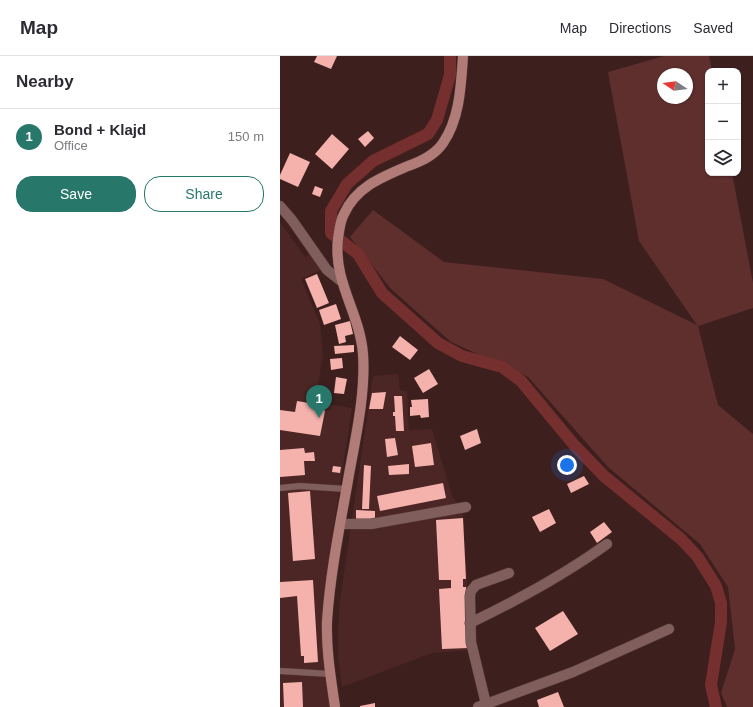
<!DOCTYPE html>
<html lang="en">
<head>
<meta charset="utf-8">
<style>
  body { margin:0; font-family:Helvetica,sans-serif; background:#f2f2f3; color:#2b2b33 }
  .controls { position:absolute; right:12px; top:12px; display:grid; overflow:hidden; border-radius:8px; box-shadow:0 1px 3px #0004 }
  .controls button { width:36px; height:36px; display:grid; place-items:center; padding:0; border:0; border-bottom:1px solid #e1e1e2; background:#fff; color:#2b2b33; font:20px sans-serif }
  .compass { position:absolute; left:377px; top:12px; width:36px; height:36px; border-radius:50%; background:#fff; box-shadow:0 1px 3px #0004; rotate:283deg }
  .you { position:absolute; left:287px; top:409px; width:14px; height:14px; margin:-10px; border:3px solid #fff; border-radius:50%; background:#1a73e8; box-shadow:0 0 0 6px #1a73e833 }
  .badge { display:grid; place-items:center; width:26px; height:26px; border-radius:50%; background:#27776b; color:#fff; font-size:13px; font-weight:700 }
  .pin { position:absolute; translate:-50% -33px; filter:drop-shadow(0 1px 2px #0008) }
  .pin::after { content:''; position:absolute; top:21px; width:14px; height:12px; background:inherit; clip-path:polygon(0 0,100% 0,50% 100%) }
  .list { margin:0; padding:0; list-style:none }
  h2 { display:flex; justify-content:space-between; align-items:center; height:52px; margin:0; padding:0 16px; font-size:17px }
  h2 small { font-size:13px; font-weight:400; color:#7c7c81 }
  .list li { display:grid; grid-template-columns:26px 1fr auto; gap:12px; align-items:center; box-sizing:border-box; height:56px; padding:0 16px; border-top:1px solid #e1e1e2 }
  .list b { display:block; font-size:15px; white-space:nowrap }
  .list p { margin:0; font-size:13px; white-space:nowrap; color:#7c7c81 }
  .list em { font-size:13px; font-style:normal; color:#7c7c81 }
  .actions { display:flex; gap:8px; padding:12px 16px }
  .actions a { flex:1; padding:9px 0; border:1px solid #27776b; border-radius:16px; text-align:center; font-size:14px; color:#27776b }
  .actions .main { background:#27776b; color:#fff }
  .icon { flex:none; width:22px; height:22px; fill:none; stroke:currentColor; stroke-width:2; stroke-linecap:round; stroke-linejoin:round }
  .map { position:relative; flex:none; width:473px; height:651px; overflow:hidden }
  header { display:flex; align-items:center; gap:24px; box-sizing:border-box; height:56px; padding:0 20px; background:#fff; border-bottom:1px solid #e1e1e2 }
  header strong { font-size:19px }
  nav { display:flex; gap:22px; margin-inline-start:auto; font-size:14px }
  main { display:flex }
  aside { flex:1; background:#fff }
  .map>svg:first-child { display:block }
  .built { fill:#4b2624 }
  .green { fill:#5f2f2e; fill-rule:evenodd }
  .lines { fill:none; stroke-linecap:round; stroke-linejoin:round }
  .canal { stroke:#752f2e; stroke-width:12 }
  .building { fill:#f5b2ad }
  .service-casing { stroke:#583c3b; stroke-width:7 }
  .minor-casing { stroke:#583c3b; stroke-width:11 }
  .secondary-casing { stroke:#583c3b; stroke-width:11 }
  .service { stroke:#805e5c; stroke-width:6 }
  .minor { stroke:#805e5c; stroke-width:10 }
  .secondary { stroke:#b17c78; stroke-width:10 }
</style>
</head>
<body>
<header>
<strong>Map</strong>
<nav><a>Map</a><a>Directions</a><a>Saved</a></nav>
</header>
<main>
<aside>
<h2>Nearby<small></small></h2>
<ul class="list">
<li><span class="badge">1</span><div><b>Bond + Klajd</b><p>Office</p></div><em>150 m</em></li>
</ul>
<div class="actions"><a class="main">Save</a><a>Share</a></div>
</aside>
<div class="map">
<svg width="473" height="651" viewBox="0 0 473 651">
  <rect width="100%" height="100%" fill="#3d1f1e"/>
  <path class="built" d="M0,166L25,201L31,197L41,214L21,223L40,268L43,299L35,346L72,352L50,494L43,557V605L50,651H0Z
    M118,318L120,334L127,335L129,374L152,373L173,442L183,455L191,594L152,597L62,631L58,601V571L60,544L93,320Z"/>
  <path class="green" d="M384,0H429L432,15H428V117H452L473,227V252L418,270L438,349L473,378V651H447L441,637L455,593L448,531L420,488L328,411L248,321L171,286L111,233L70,181L93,154L164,206L323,223L417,269L359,185L328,16ZM383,18H407V42H383Z"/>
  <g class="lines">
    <path class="canal" d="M170,0V19L157,64L148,78L93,105L67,128L51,155V177L78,198L102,237L158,287L182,300L222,311L241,325L295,390L324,420L401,483L417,500L436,530L441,547V566L431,629L436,651"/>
  </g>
  <path class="building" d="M37,0H57L51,13L34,6Z
    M88,75L94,82L85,91L78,83Z
    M52,78L69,93L52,113L35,98Z
    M10,97L30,106L18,131L0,123V119Z
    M35,130L43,133L40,141L32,138Z
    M37,218L49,247L37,252L25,223Z
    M56,248L61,263L44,269L39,254Z
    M70,265L73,278L65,280L66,286L59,288L55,269Z
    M120,280L138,294L130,304L112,291Z
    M74,289V296L55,298L54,290Z
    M62,302L63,312L51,314L50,303Z
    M149,313L158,328L143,337L134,322Z
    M56,321L67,323L64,338L54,337Z
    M106,336L103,353H89L92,337Z
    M114,340H122L124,375H116L115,360H113V356H115Z
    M148,343L149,361L141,362L140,359L130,360V351H132L131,344Z
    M17,345L41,349L45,355L40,380L0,374V354L15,356Z
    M197,373L201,387L185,394L180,380Z
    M115,382L118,399L107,401L105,383Z
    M151,387L154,409L135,411L132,390Z
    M24,392L25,397L34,396L35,405H24L25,419L0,421V394Z
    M129,408V418L109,419L108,410Z
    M84,409L91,410L89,453H82Z
    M53,410L61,411L60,417L52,416Z
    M304,420L309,428L291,437L287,428Z
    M163,427L166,442L100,455L97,440Z
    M30,435L35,503L13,505L8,437Z
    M269,453L276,467L260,476L252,461Z
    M76,454L95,455V464L76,463Z
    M183,462L186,523H183V531H186L189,592L162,593L159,533L171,532V524H159L156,464Z
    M324,466L332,476L317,487L310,476Z
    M33,524L38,606L24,607V600H21L17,540L0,542V526Z
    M283,555L298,578L270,595L255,572Z
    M22,626L23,651H4L3,627Z
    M278,636L284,651H259L257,644Z
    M95,647V651H80V650Z"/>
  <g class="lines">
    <defs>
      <path id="service" d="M0,432L20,430L66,433
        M0,615L51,618"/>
      <path id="minor" d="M0,150L12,164L47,214L61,225
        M61,468H91L186,451
        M190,567C238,544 284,519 327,488
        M206,648L191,586L190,540L191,535L196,529L229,517
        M198,651L293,616L389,573"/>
      <path id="secondary" d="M55,651C51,623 46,594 47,565C50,520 59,474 67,430C74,388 86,340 83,298C80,257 53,226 58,183C59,175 60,165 64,158C76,131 102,121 128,110C142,105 155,99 163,87C180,62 181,29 183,0"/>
    </defs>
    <use href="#service" class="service-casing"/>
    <use href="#minor" class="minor-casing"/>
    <use href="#secondary" class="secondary-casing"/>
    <use href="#service" class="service"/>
    <use href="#minor" class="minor"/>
    <use href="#secondary" class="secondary"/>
  </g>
</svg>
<div class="controls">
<button>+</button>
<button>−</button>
<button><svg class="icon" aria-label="layers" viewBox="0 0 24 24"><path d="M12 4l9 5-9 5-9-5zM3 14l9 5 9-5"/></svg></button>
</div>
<svg class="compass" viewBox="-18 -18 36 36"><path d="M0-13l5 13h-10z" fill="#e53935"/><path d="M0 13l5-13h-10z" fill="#7c7c81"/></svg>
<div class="you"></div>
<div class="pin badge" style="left:39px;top:362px">1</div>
</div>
</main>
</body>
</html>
